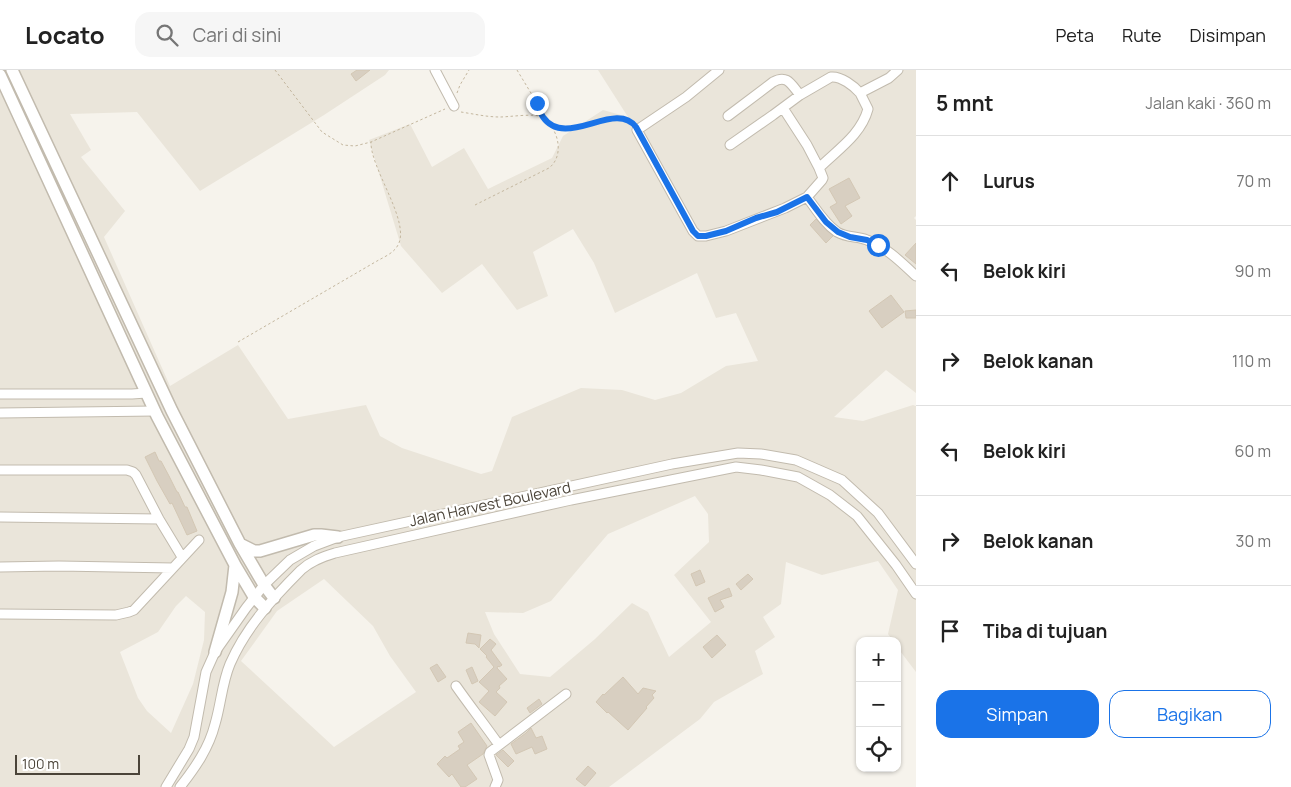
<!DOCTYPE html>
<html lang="id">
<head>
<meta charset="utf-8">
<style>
  body { margin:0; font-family:Manrope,sans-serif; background:#f6f6f6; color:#222 }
  .controls { position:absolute; right:15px; bottom:15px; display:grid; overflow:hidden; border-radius:10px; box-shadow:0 1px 4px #0004 }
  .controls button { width:45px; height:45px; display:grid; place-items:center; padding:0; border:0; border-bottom:1px solid #e0e0e0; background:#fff; color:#222; font:25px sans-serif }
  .scale { position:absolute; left:15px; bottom:12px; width:125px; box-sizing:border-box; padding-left:5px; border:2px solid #4b4439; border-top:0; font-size:14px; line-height:18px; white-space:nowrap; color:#4b4439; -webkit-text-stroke:4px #fff; paint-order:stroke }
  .stop { position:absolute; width:15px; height:15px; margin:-11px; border:4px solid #1a73e8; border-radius:50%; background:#fff }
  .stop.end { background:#1a73e8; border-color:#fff; box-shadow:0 1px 5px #0008 }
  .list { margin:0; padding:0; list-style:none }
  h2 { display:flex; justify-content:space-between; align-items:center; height:65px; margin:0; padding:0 20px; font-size:21px }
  h2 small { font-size:16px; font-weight:400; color:#767676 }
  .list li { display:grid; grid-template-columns:32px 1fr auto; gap:15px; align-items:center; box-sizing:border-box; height:90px; padding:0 20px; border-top:1px solid #e0e0e0 }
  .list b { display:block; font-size:19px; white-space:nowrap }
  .list em { font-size:16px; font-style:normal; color:#767676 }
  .actions { display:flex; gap:10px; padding:15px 20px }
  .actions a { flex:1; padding:11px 0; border:1px solid #1a73e8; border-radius:15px; text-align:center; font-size:18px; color:#1a73e8 }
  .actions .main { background:#1a73e8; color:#fff }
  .icon { flex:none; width:28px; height:28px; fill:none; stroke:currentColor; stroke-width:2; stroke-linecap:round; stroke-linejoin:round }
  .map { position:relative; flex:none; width:916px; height:717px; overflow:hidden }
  header { display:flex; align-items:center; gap:30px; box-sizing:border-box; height:70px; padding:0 25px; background:#fff; border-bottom:1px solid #e0e0e0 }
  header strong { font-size:24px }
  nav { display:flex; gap:28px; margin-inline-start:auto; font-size:18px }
  .search { width:350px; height:45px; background:#f6f6f6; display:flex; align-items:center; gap:12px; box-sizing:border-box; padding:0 18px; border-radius:15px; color:#767676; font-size:19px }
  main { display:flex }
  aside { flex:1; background:#fff }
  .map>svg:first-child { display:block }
  .residential { fill:#eae5da; fill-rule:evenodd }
  .building { fill:#d8cfc1; stroke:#d3c7b4 }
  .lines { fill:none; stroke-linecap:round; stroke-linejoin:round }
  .minor-casing { stroke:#c2bbae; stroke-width:11 }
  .tertiary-casing { stroke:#c2bbae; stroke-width:14 }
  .path { stroke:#c4b79f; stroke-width:1; stroke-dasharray:2.5 2.5; stroke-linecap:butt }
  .minor { stroke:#fff; stroke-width:9 }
  .tertiary { stroke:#fff; stroke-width:11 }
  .route { stroke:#1a73e8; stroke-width:6 }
  .labels { text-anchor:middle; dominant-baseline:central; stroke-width:4.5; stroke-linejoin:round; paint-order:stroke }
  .street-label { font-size:15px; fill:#4b4439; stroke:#fff }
</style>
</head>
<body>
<header>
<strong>Locato</strong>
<div class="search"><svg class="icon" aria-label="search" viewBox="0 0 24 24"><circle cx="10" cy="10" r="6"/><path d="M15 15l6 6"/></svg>Cari di sini</div>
<nav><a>Peta</a><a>Rute</a><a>Disimpan</a></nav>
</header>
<main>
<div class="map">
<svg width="916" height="717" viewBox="0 0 916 717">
  <rect width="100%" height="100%" fill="#f6f3ec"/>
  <path class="residential" d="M0,0H389L385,5L324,45L200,121L137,42L70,44L91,80L81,87L125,141L104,167L170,316L238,275L288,349L366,335L380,366L402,378L481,404L492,401L512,347L581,318L622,320L655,330L681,323L726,296L758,291L736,243L716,248L697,203L615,243L594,193L573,159L533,182L548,226L517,240L482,194L442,223L401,176L369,70L410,54L432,97L464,78L488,119L552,88L563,66L603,40L628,47L598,0H916V146L914,148L916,150V323L886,300L834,347L863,351L913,335L916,336V602L897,577V571H893L888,564L898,520L878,491L822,505L786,492L781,534L763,547L775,567L755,581L763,604L714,632L700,649L609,717H0ZM695,426L708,444L709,472L674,505L711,552L669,587L648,542L632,533L595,569L550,607L520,604L494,564L485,542L523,543L551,531L608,464ZM324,509L373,556L390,586L416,622L334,677L241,591L277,541ZM186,526L205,542L204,570L193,614L171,663L147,641L138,628L120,582L158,562L176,536Z"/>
  <path class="building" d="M357,0H370L356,11L351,4Z
    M849,108L860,128L845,136L852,146L841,154L830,137L837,133L829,119Z
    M816,149L833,166L826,173L810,155Z
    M916,173V194L905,185Z
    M891,225L904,242L882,258L869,241Z
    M916,240V248H906L905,241Z
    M155,382L159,391H161L169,406L177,422H178L185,437H187L197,461L187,465L172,433L170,434L157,411L145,387Z
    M700,500L705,512L696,516L691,504Z
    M748,504L753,509L741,520L736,514Z
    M729,518L732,526L720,530L724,537L715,542L708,528Z
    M468,563L481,565L479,578L475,574L466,573Z
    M717,565L726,575L712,588L703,577Z
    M490,569L496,574L491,580L502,595L499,597L498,596L497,598L507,609L499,616L500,618L496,622L507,632L495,646L479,632L489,621L479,612L494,597L486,587L487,586L480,579Z
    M437,594L446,607L438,612L430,598Z
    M472,597L478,611L472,614L466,600Z
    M623,607L638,624L643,618L656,621L652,625L654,628L646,637L647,638L628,660L608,642L607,643L596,632L603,624L604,625Z
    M539,629L542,634L530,643L527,638Z
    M471,653L487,676L483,684L467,695L477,709L465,717H461L452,704L449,707L437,694L445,686L447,688L460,679L458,676L464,672L458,662Z
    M531,658L536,668L542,666L547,679L535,684L532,677L516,684L511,674L526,663Z
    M503,680L514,691L508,697L496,685Z
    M588,696L596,703L585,716L576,709Z"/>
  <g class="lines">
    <defs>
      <path id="minor" d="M435,0L454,36
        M719,0L686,27L637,60L693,161L698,166H706L726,161L785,138L807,127L822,110L823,108L819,98C837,80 861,65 868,39L860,23
        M783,38L807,75L819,98
        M728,46L773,12C787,4 791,14 800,25
        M730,75L773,45L800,25L831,7C841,6 854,16 860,23L889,8L898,0
        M807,127C816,139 824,153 837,162C847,168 857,166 867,170C886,177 901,192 916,206
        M0,324H132L146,323
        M0,343L155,341
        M0,400H127L133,402L136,405L159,449L182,487
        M0,447L159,449
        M0,497L59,496L173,498
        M0,544L116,545L129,542L134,540L199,470
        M456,616C470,636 485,655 499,675
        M166,717L189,679L194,667L206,602L215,582L246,538L264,515L290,490L314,476L338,467L672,394L738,383L761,384L796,390L842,410L878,443L916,494
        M180,717C195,698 209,678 215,654C221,634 222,613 230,594C246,557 273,528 301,500C311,491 322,487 335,483L571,430L736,397L761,400L798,407L830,425L857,446L896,495L916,524
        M495,717L498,710L489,685L490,682L566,624"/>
      <path id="tertiary" d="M12,0L172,341L240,474L264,515L274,528
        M0,5L157,346L235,495L254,527L265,538
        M240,474L254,481H260L314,465H321L338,467
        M215,582L232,522L235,495"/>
    </defs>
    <use href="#minor" class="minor-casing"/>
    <use href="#tertiary" class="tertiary-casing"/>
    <path class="path" d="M275,0L322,62L343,75L355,76L371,72L445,39
      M517,0L537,33L542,45
      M457,23L460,15L469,0
      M461,42C474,44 487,47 500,47C509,47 535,43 542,47C546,48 548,53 551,55C556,58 564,59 570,58C587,56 618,41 633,53
      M475,135L549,98C562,88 560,68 551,56
      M238,272L377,191C384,187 394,183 398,175C411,152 370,98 371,72"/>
    <use href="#minor" class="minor"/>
    <use href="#tertiary" class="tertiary"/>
  </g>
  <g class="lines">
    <path class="route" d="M537,33C539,37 540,43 543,47C566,80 615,29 636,57L693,161L698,166H706L726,161L756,148L777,142L807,127L826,152L838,162L850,167L867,170L878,175"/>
  </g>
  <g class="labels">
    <g class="street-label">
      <text transform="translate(490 434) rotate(-12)">Jalan Harvest Boulevard</text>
    </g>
  </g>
</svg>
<div class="controls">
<button>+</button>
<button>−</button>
<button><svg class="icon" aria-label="locate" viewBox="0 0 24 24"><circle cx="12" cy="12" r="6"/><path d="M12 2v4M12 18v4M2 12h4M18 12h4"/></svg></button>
</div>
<div class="scale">100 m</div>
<div class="stop" style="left:878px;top:175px"></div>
<div class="stop end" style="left:537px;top:33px"></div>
</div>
<aside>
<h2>5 mnt<small>Jalan kaki · 360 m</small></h2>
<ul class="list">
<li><svg class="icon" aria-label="ahead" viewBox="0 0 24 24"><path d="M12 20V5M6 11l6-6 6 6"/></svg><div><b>Lurus</b></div><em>70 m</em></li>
<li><svg class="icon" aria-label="left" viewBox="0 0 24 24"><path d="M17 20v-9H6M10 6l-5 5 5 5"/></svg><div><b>Belok kiri</b></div><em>90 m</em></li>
<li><svg class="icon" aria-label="right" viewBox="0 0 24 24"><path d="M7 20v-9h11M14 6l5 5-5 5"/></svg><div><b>Belok kanan</b></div><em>110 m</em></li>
<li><svg class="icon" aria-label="left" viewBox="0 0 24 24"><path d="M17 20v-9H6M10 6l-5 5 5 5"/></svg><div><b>Belok kiri</b></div><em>60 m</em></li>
<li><svg class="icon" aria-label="right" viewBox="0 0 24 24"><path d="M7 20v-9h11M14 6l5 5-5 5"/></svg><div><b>Belok kanan</b></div><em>30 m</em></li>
<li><svg class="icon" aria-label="arrive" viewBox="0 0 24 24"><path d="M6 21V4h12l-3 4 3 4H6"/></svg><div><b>Tiba di tujuan</b></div></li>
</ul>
<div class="actions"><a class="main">Simpan</a><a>Bagikan</a></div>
</aside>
</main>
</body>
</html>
